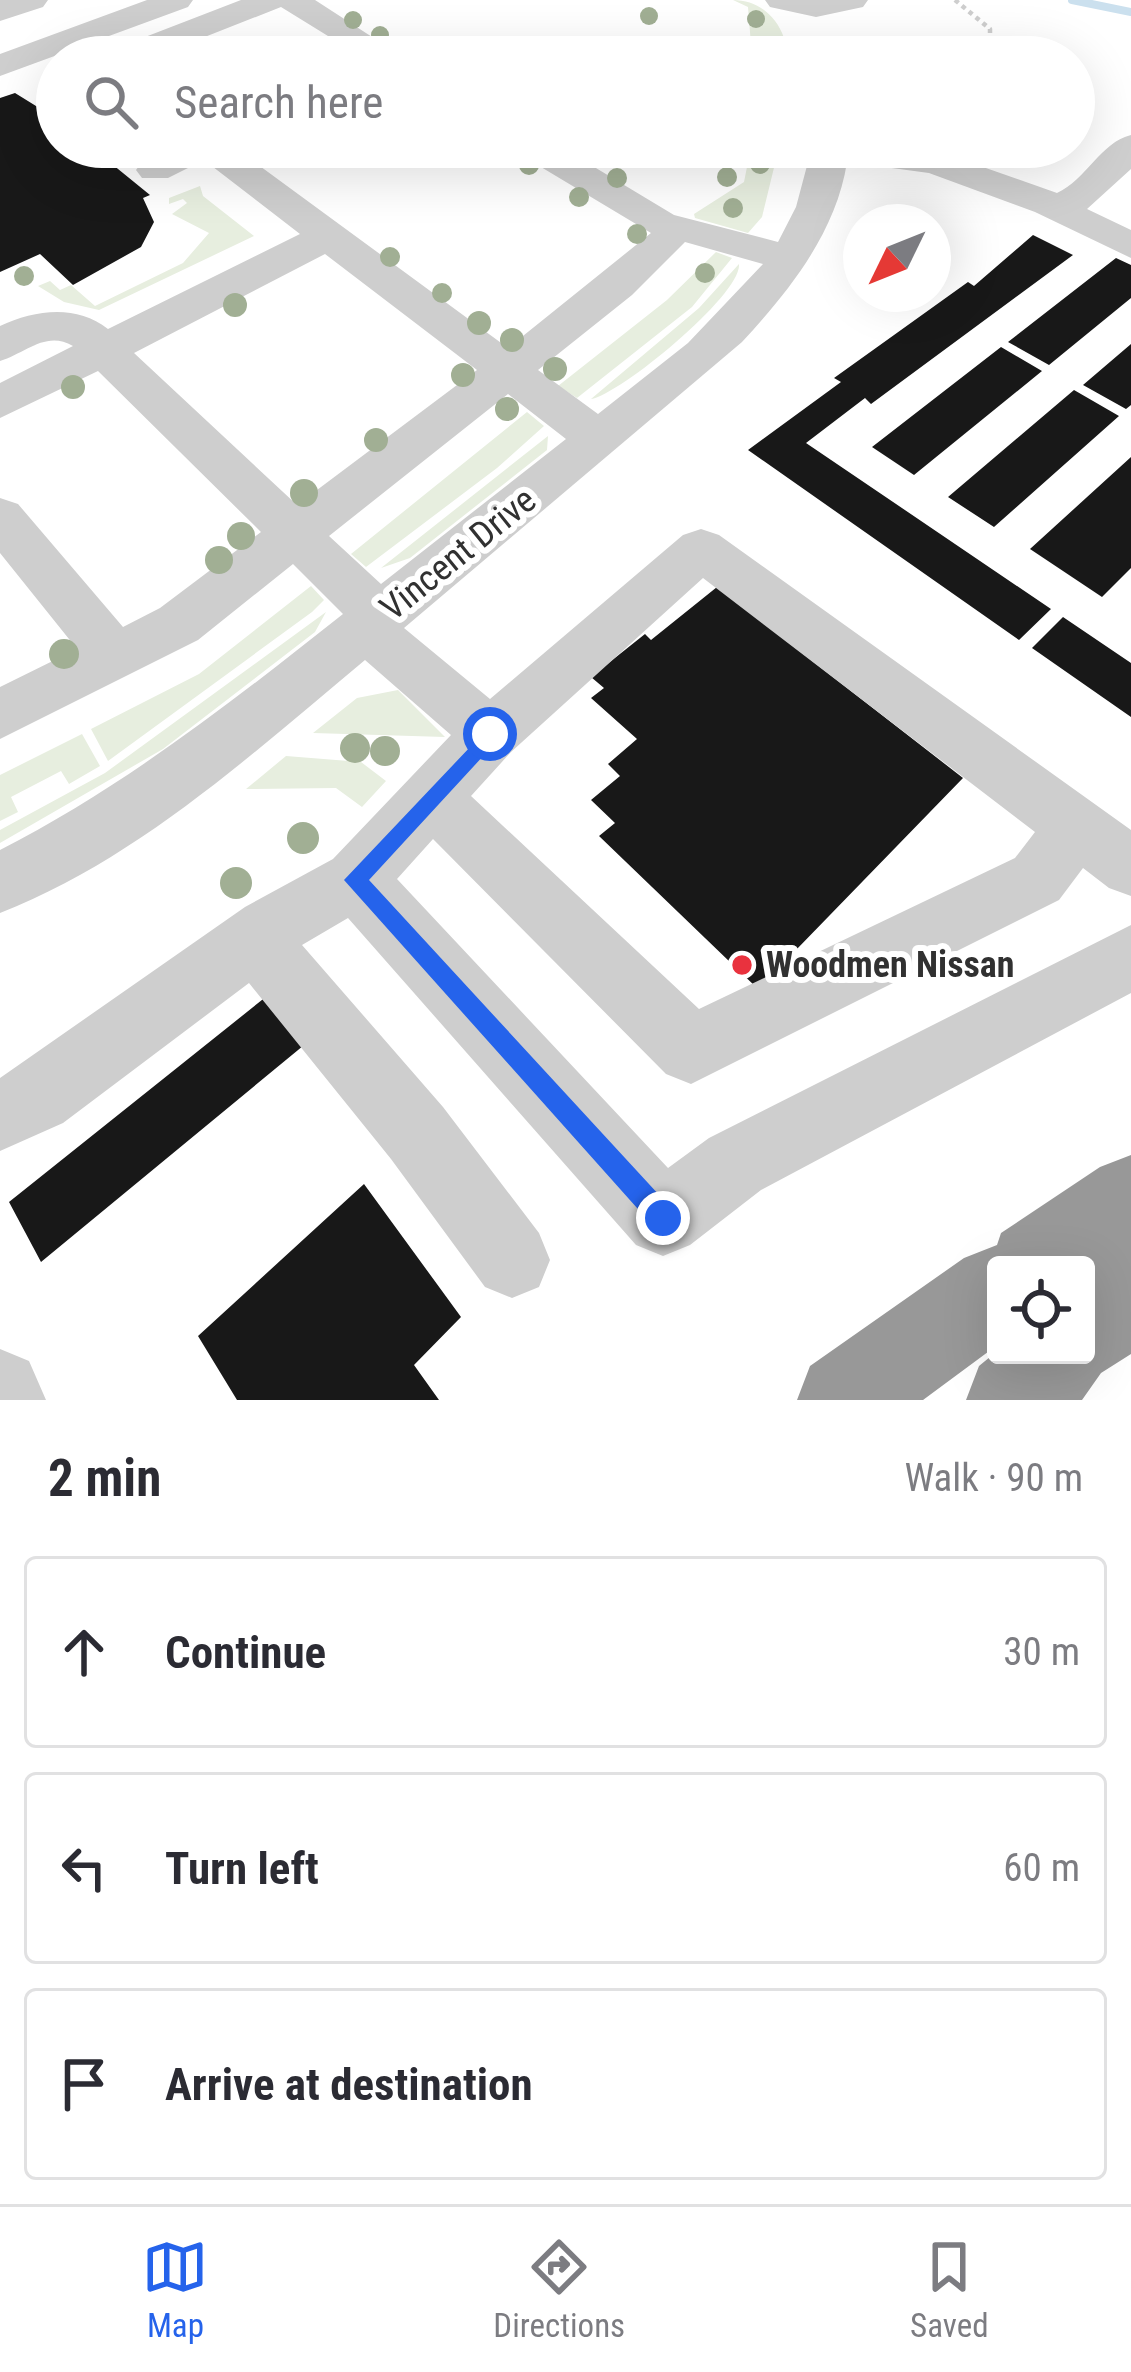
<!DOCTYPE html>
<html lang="en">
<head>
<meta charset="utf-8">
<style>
  body { margin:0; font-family:"Roboto Condensed",sans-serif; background:#f7f7f7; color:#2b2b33 }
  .controls { position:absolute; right:36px; bottom:36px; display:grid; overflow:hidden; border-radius:12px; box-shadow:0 12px 48px #0002 }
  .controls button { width:108px; height:108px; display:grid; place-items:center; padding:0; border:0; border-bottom:3px solid #e1e1e2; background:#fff; color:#2b2b33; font:60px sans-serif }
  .compass { position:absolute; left:843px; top:204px; width:108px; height:108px; border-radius:50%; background:#fff; box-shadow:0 12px 48px #0002; rotate:227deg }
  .stop { position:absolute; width:36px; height:36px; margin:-27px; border:9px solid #2563eb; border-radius:50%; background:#fff }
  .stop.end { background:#2563eb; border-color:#fff; box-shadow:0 3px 12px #0008 }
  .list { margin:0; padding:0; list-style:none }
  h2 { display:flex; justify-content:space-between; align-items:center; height:156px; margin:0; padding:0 48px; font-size:51px }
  h2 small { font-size:39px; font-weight:400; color:#7c7c81 }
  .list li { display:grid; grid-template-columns:78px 1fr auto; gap:36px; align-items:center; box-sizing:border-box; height:192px; margin:0 24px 24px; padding:0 24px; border:3px solid #e1e1e2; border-radius:12px }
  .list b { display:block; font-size:45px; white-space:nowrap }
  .list em { font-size:39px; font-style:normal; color:#7c7c81 }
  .icon { flex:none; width:66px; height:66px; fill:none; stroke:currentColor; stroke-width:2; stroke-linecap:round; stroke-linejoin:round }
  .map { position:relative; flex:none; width:1131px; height:1400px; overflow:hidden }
  .search { position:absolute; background:#fff; box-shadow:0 12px 48px #0002; left:36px; right:36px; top:36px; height:132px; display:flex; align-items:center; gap:30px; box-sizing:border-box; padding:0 42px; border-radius:66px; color:#7c7c81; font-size:45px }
  .sheet { height:804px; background:#fff }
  nav { display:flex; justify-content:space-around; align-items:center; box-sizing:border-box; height:168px; border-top:3px solid #e1e1e2; background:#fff; font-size:33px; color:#7c7c81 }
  nav a { display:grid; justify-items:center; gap:6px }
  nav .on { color:#2563eb }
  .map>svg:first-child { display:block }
  .green { fill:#e7eedf }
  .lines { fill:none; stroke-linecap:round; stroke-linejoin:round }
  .stream { stroke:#cbe0ee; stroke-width:8 }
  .building { fill:#181818 }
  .path { stroke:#cecece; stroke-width:4.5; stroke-dasharray:4.5 4.5; stroke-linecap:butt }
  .minor { fill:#cecece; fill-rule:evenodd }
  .highway { fill:#989898; fill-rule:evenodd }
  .tree { fill:#a1af94 }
  .route { fill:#2563eb }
  .poi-dot { fill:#e9323e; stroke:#fff; stroke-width:4.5 }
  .labels { text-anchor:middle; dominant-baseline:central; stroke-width:12; stroke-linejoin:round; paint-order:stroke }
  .street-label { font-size:36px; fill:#313131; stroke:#fff }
  .poi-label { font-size:36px; font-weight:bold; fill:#313131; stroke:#fff; text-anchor:start }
</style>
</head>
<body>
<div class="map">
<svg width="1131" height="1400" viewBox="0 0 1131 1400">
  <rect width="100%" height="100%" fill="#fff"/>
  <path class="green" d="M733,0C757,0 776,15 784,38L777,57H752L748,7Z
    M751,147H779L762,217L748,233L695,218L694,214L744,182Z
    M200,186L203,196L254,236L99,310L64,302L38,286L50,281L60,290L71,285L95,306L183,263L209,233L172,214L187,203L183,199L169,204V198Z
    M716,252L732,258L692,307L577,398L558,386L667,300Z
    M739,264C742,294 621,394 591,399L699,308Z
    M527,412L544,426L497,468L366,567L351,554Z
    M548,436L547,450L410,558L381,568Z
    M311,586L324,600L312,612L108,761L91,729L199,674Z
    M326,612L315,632L163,749L0,843V830L105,773Z
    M398,690L445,737L313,733L357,698Z
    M82,734L100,766L69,784L61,771L11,797L18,812L0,821V775Z
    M286,756L361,762L386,781L362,807L336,788L246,789Z"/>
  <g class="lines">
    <path class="stream" d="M1072,0L1131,12"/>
  </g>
  <path class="building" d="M15,93L57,119V147H91L150,195L143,198L154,222L141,247L73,285L40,254L0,272V98Z
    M1033,235L1073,255L871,404L865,398L806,443L1051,609L1019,640L748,450L841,382L834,378L968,282L974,286Z
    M1116,258L1131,265V298L1049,365L1008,342Z
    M1131,344V405L1126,409L1083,385Z
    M1001,347L1042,371L914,475L872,447Z
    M1074,390L1119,416L994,527L948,497Z
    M1131,457V568L1102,597L1030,549Z
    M717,587L963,778L758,989L599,836L615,823L591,800L620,776L608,764L637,739L591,698L604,688L591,677L645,634L651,640Z
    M1063,617L1131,663V717L1032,648Z
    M272,992L309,1041L41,1262L9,1202Z
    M364,1184L461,1317L414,1365L439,1400H237L198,1336Z"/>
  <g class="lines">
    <path class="path" d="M955,0L990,29V42L979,57
      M781,55L786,57"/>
    <path class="minor" d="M0,0H48L43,7L0,21Z
      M147,0H193L188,7L0,76V54Z
      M241,0H315L403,57H362L281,7L154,57H126L122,51L127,44Z
      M765,0H868L863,7L816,17L770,7Z
      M1131,135V169L1087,209L1131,230V258L1035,212L929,173L847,162C836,233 789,291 742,342L404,628L490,699L683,535L701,529L719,535L1131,830V896L1109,888L1083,868L1059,900L691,1084L666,1074L433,839L397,879L668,1168L709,1138L1131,925V993L761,1190L690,1245L663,1256L636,1245L348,918L302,945L443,1107L539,1233L550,1260L539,1287L512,1298L485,1287L391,1159L249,983L63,1123L0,1151V1078L245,907L333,859L451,735L365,660C253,753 138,859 0,913V850C125,786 233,701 343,614L293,564L198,640L0,739V687L77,649L0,553V498L18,504L123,627L160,608L261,532L98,371L0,418V383L73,346C46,330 26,353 0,361V326C35,310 76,304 108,329L300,234L204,160L168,178H142L136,170L142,162L172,147H234L508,348L651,233L521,155L515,147H561L674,215L778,242L796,207L812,147H975L963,160L1057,193C1086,180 1101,142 1131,135ZM685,242L763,264L688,343L598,414L538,370L632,295ZM325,254L477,370L297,505L134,353ZM508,394L566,439L381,584L329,536ZM703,578L1035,832L1015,858L699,1009L471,796L511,752Z
      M0,1349L29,1361L46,1400H0Z"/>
    <path class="highway" d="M1131,1155V1354L1101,1373L1082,1400H966L979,1366L996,1352L1086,1355V1265H996V1346L923,1400H797L810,1366L964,1258L997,1245L1001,1233L1100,1167Z"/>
  </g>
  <g class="tree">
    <circle cx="649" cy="16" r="9"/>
    <circle cx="756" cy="19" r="9"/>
    <circle cx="353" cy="20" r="9"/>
    <circle cx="380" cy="35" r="9"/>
    <circle cx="760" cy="164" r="10"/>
    <circle cx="529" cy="165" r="10"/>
    <circle cx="727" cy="177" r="10"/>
    <circle cx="617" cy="178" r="10"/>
    <circle cx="579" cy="197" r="10"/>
    <circle cx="733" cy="208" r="10"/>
    <circle cx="637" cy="234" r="10"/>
    <circle cx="390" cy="257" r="10"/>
    <circle cx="705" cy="273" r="10"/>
    <circle cx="24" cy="276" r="10"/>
    <circle cx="442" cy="293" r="10"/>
    <circle cx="235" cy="305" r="12"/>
    <circle cx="479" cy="323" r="12"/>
    <circle cx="512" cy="340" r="12"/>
    <circle cx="555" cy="369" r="12"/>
    <circle cx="463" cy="375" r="12"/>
    <circle cx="73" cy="387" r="12"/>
    <circle cx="507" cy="409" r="12"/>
    <circle cx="376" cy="440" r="12"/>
    <circle cx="304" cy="493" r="14"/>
    <circle cx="241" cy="536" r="14"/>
    <circle cx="219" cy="560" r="14"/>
    <circle cx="64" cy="654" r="15"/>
    <circle cx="355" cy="748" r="15"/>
    <circle cx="385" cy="751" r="15"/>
    <circle cx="303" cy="838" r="16"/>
    <circle cx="236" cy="883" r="16"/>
  </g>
  <path class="route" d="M490,726L500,734L497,741L369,880L672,1209L676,1218L672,1227L663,1231L654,1227L344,880Z"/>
  <circle class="poi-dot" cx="742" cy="965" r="12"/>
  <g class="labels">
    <g class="street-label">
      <text transform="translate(458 554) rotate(-39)">Vincent Drive</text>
    </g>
    <g class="poi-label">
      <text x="766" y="965">Woodmen Nissan</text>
    </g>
  </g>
</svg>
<div class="controls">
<button><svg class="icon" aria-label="locate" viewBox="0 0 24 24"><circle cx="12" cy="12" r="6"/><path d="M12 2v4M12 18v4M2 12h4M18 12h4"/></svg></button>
</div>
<svg class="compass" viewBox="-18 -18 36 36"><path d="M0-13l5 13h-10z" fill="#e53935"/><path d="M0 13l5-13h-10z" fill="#7c7c81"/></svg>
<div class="stop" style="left:490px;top:734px"></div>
<div class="stop end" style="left:663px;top:1218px"></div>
<div class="search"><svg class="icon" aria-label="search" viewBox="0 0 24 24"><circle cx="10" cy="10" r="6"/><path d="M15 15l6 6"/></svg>Search here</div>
</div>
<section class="sheet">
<h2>2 min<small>Walk · 90 m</small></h2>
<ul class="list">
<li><svg class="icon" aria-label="ahead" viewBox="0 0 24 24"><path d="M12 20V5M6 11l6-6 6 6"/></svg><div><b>Continue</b></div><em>30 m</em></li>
<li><svg class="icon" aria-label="left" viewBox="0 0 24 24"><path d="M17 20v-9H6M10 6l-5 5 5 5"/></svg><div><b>Turn left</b></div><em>60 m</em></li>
<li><svg class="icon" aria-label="arrive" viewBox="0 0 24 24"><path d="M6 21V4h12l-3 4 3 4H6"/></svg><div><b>Arrive at destination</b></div></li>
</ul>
</section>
<nav>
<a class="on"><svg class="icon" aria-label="map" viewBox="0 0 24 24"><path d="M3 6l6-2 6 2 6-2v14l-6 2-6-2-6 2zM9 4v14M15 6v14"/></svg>Map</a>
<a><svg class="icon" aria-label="directions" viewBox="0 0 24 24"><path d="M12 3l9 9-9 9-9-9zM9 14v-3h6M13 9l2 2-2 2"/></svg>Directions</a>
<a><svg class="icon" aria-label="saved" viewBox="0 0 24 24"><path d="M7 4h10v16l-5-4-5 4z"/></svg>Saved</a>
</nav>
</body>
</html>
